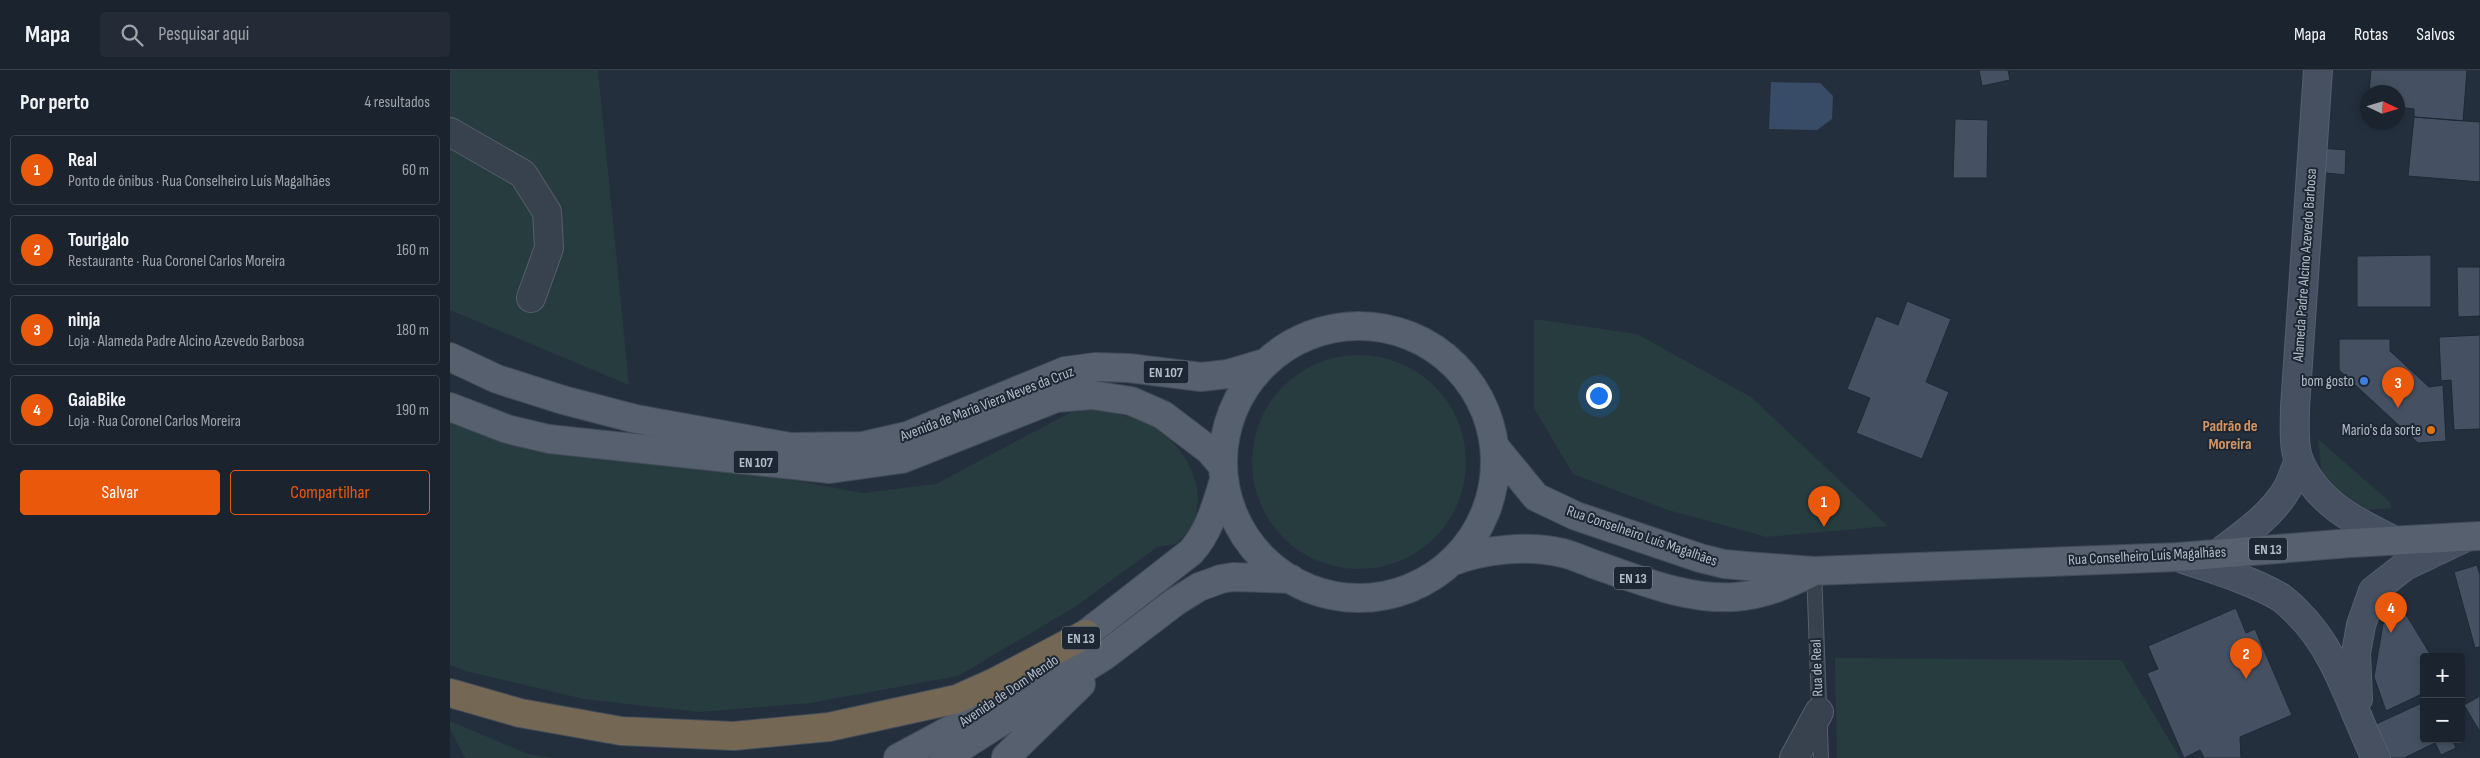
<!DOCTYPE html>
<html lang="pt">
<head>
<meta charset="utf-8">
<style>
  body { margin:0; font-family:"Sofia Sans Condensed",sans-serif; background:#242b36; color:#f1f3f6 }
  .controls { position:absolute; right:15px; bottom:15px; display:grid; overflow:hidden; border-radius:5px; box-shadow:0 2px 8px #0003 }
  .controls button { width:45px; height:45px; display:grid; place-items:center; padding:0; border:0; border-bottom:1px solid #39404a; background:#1b232e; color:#f1f3f6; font:25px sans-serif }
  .compass { position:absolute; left:1910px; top:15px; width:45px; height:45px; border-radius:50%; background:#1b232e; box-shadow:0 2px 8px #0003; rotate:94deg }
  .you { position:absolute; left:1148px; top:325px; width:18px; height:18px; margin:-12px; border:4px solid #fff; border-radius:50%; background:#1a73e8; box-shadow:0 0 0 8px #1a73e833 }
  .badge { display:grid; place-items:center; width:32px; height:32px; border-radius:50%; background:#ea580c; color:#fff; font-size:16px; font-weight:700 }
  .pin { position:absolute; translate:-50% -41px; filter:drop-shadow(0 1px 2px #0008) }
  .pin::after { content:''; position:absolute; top:26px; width:18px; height:15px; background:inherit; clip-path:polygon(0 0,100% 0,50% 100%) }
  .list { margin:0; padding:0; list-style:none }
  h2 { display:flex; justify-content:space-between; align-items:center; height:65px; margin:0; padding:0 20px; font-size:21px }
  h2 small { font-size:16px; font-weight:400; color:#a0a4aa }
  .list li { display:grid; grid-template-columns:32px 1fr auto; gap:15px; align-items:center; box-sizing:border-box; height:70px; margin:0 10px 10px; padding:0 10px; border:1px solid #39404a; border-radius:5px }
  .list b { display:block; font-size:19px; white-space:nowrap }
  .list p { margin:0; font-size:16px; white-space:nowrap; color:#a0a4aa }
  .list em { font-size:16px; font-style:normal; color:#a0a4aa }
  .actions { display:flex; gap:10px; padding:15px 20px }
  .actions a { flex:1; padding:11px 0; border:1px solid #ea580c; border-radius:5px; text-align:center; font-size:18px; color:#ea580c }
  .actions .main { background:#ea580c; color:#fff }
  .icon { flex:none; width:28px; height:28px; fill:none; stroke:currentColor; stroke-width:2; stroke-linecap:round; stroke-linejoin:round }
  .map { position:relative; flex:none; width:2030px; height:688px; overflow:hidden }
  header { display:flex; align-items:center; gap:30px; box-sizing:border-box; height:70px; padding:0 25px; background:#1b232e; border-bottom:1px solid #39404a }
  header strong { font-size:24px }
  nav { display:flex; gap:28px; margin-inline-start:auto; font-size:18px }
  .search { width:350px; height:45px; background:#242b36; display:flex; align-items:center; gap:12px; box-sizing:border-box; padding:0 18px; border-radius:5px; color:#a0a4aa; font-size:19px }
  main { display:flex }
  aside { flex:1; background:#1b232e }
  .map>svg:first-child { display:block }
  .green { fill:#263c3f }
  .water { fill:#394c67 }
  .building { fill:#455162; stroke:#1f2835 }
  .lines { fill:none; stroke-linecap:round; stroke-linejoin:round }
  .lane-casing { stroke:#565f6c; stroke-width:16 }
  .street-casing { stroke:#565f6c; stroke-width:30 }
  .secondary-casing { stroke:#565f6c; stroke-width:30 }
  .primary-casing { stroke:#414a57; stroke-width:30 }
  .highway-casing { stroke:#434c59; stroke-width:30 }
  .lane { stroke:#38414e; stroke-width:14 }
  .street { stroke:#38414e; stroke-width:28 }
  .secondary { stroke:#465061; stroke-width:28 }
  .primary { stroke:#56606e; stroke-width:28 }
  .highway { stroke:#746855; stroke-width:28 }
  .shop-dot { fill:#3f7fe0; stroke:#1d2633; stroke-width:2 }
  .food-dot { fill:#e8710a; stroke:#1d2633; stroke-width:2 }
  .labels { text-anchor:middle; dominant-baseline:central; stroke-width:4; stroke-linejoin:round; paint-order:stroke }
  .shield { fill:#1d2633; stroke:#878f9c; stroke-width:1 }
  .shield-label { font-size:14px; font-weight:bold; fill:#b4bcc9 }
  .street-label { font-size:15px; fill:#b4bcc9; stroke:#1d2633 }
  .poi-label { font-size:15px; fill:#b4bcc9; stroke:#1d2633; text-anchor:end }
  .neighbourhood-label { font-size:16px; font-weight:bold; fill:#d59563; stroke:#1d2633 }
</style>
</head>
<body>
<header>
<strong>Mapa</strong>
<div class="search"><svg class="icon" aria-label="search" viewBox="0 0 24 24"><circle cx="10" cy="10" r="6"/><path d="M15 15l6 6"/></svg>Pesquisar aqui</div>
<nav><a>Mapa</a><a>Rotas</a><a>Salvos</a></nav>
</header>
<main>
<aside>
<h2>Por perto<small>4 resultados</small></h2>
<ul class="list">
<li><span class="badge">1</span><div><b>Real</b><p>Ponto de ônibus · Rua Conselheiro Luís Magalhães</p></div><em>60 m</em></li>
<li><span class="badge">2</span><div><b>Tourigalo</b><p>Restaurante · Rua Coronel Carlos Moreira</p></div><em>160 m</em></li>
<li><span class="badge">3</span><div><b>ninja</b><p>Loja · Alameda Padre Alcino Azevedo Barbosa</p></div><em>180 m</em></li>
<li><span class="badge">4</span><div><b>GaiaBike</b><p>Loja · Rua Coronel Carlos Moreira</p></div><em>190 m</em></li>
</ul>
<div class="actions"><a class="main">Salvar</a><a>Compartilhar</a></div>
</aside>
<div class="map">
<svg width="2030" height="688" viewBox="0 0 2030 688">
  <rect width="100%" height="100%" fill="#242f3e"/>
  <path class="green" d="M0,0H148L179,315L0,240Z
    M1084,249L1187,264L1301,327L1438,456L1317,467L1218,440L1123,404L1084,338Z
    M802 392a107 107 0 1 1 214 0a107 107 0 1 1-214 0Z
    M648,340C667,344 691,348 707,359C737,380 760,421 741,456C738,463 731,469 726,474L707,477L625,537L508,606L360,633L249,642L134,629L16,601L0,595V347L413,423L486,414L623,341Z
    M1868,369L1940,432L1941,438L1904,441L1872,406Z
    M1385,588L1671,590L1730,688H1387Z
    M0,651L78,684L103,688H15L0,659Z"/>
  <path class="water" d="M1321,12L1370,13L1383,26L1382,49L1367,60L1319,59Z"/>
  <path class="building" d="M1529,0H1558L1560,10L1532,16Z
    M1921,0H2017L2013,51L1964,47V39L1948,37V22H1919Z
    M1964,47L2030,52V112L1958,106Z
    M1505,49L1538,50L1537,108H1503Z
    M1870,78L1896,80L1895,105L1868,102Z
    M1981,185V237H1907V186Z
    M2007,197H2030V246L2008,247Z
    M1457,231L1501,249L1476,312L1499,322L1472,389L1406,363L1420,328L1397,319L1426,246L1448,255Z
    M2030,265V359L2004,360L2001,310L1991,311L1989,267Z
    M1889,269H1940V281L1979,317L1993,315L1996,371L1968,373L1889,300Z
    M2027,495L2030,505V577L2025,578L2004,502Z
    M1786,538L1796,563L1805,559L1842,645L1790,667L1791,688H1754L1750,680L1734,688L1697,603L1708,599L1698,576Z
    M1952,538L1982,587H1974V623L1936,641L1924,607L1933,554Z
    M2030,626V662L2014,635Z
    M1974,632V669H2002L2006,678L1991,685L1985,673L1954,688H1941L1926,654Z"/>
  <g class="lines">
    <defs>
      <path id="lane" d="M1364,501L1371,688"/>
      <path id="street" d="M0,62L73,104L97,142L99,178L81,228
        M1344,688L1369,642"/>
      <path id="secondary" d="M1868,0L1845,337C1845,354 1843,376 1849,391C1868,434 1906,452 1945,471
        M1769,483C1793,465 1822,445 1837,419C1842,410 1845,399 1849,390
        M1728,487C1762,499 1799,509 1830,527C1836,531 1842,537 1847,542C1888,582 1901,638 1926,688
        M1908,629L1906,583L1911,555L1923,521L1955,496L2016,467"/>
      <path id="primary" d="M773 392a136 136 0 1 1 272 0a136 136 0 1 1-272 0Z
        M0,287L47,309L113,330L186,349L340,377L413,376L457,366L615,301L645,297L679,298L751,307L778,304L815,293
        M0,337L57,359L99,369L380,399L452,389L606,328L642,325L681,331L713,345L759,380L773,396
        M1045,377L1086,427L1126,446L1250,488L1274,494L1296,496L1364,501L1728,487L1901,473L2030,466
        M1001,492C1035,479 1077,475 1113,483C1125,486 1137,492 1149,496C1192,511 1238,530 1285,527C1314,525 1338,514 1363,502
        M556,687L631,614
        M448,688L513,653L577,610L741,482C759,462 766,436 774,410
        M494,688L654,586L725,532L749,517L771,509L783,507L841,509"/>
      <path id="highway" d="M0,623L70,643L171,661L284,666L379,657L507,629L545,612L636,564"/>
    </defs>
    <use href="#lane" class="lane-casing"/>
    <use href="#street" class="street-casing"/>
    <use href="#secondary" class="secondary-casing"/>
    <use href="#primary" class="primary-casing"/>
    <use href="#highway" class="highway-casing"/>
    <use href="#lane" class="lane"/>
    <use href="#street" class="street"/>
    <use href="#secondary" class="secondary"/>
    <use href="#primary" class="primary"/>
    <use href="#highway" class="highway"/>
  </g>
  <circle class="shop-dot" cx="1914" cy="311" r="5"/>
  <circle class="food-dot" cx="1981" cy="360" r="5"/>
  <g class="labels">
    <g class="shield">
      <rect x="693.5" y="290.5" width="45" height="23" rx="4"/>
      <rect x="283.5" y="380.5" width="45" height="23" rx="4"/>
      <rect x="1799" y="467.5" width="38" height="23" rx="4"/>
      <rect x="1164" y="496.5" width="38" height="23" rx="4"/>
      <rect x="612" y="556.5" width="38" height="23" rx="4"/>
    </g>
    <g class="shield-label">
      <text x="716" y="302">EN 107</text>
      <text x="306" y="392">EN 107</text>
      <text x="1818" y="479">EN 13</text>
      <text x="1183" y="508">EN 13</text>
      <text x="631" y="568">EN 13</text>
    </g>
    <g class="street-label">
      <text transform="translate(1855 195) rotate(-86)">Alameda Padre Alcino Azevedo Barbosa</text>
      <text transform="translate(537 334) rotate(-21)">Avenida de Maria Viera Neves da Cruz</text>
      <text transform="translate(1192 466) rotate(19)">Rua Conselheiro Luís Magalhães</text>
      <text transform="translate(1697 486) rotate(-3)">Rua Conselheiro Luís Magalhães</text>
      <text transform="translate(1367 598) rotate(-92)">Rua de Real</text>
      <text transform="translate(559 621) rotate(-34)">Avenida de Dom Mendo</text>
    </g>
    <g class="poi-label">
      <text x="1904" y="311">bom gosto</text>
      <text x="1971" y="360">Mario's da sorte</text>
    </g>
    <g class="neighbourhood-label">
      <text x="1780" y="356">Padrão de<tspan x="1780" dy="18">Moreira</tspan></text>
    </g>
  </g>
</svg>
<div class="controls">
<button>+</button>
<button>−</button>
</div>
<svg class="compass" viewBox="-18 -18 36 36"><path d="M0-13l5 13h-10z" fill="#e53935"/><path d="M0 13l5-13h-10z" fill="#a0a4aa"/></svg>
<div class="you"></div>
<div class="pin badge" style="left:1374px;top:457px">1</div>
<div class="pin badge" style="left:1796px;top:609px">2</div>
<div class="pin badge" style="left:1948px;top:338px">3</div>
<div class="pin badge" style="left:1941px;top:563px">4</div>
</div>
</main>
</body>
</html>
